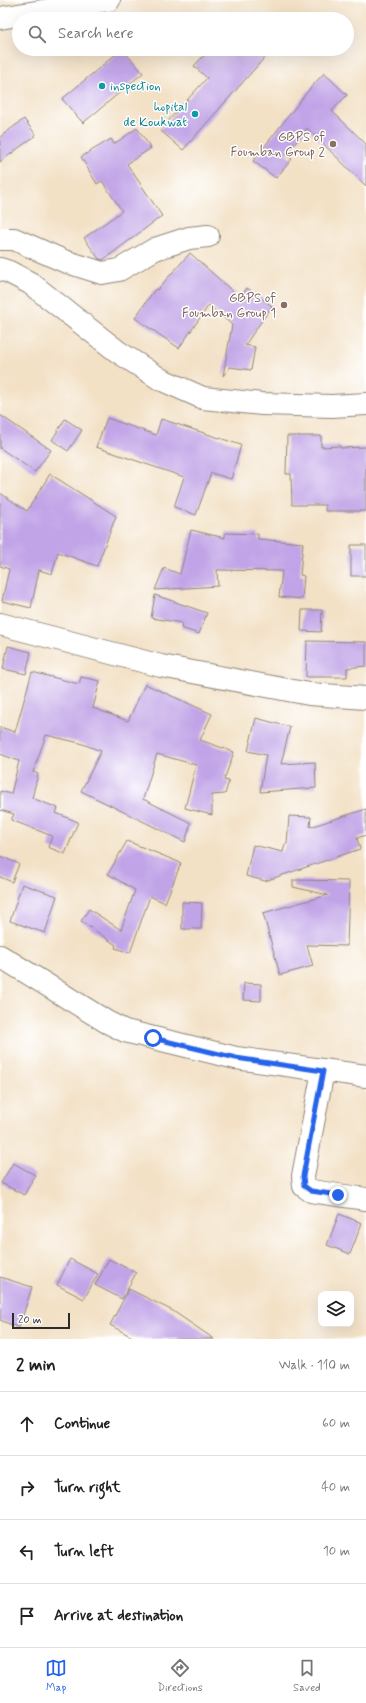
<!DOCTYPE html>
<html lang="en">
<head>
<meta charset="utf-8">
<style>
  body { margin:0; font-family:Mynerve,sans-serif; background:#f2f2f2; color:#222 }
  .controls { position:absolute; right:12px; bottom:12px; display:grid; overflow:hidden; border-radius:8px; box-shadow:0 4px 16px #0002 }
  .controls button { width:36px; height:36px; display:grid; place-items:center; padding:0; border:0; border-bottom:1px solid #e0e0e0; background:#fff; color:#222; font:20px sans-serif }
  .scale { position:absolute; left:12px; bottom:10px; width:58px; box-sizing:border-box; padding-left:4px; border:2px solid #2b2b2b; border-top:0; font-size:11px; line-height:14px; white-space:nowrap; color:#2b2b2b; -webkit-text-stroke:3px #fff; paint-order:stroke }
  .stop { position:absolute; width:12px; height:12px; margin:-9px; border:3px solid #2563eb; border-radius:50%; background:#fff }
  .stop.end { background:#2563eb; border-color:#fff; box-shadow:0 1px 4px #0008 }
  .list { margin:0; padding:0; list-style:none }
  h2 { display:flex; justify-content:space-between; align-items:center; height:52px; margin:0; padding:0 16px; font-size:17px }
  h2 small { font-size:13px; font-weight:400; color:#767676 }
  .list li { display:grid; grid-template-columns:26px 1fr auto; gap:12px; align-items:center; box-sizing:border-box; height:64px; padding:0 16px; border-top:1px solid #e0e0e0 }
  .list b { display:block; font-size:15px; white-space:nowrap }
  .list em { font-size:13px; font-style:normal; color:#767676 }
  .icon { flex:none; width:22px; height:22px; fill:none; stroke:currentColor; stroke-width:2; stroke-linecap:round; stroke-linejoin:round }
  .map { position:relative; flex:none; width:366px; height:1339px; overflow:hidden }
  .search { position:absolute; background:#fff; box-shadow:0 4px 16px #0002; left:12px; right:12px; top:12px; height:44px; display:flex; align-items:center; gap:10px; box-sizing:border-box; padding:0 14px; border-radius:22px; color:#767676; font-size:15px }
  .sheet { height:308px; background:#fff }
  nav { display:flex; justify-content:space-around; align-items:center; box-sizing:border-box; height:56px; border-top:1px solid #e0e0e0; background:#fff; font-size:11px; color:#767676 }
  nav a { display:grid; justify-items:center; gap:2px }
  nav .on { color:#2563eb }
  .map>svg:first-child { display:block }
  .building { fill:#c1a4e7 }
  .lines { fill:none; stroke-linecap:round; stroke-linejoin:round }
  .minor-casing { stroke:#8f8678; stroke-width:24 }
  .minor { stroke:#fff; stroke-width:22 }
  .route { stroke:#2563eb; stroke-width:5 }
  .culture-dot { fill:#0f9aa8; stroke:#fff; stroke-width:1.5 }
  .education-dot { fill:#8d6e63; stroke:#fff; stroke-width:1.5 }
  .labels { text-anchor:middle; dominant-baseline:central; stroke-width:3; stroke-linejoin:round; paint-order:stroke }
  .culture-label { font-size:13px; fill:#0d838f; stroke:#fff; text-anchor:start }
  .education-label { font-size:13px; fill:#785e54; stroke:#fff; text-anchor:end }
</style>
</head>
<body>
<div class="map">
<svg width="366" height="1339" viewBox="0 0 366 1339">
  <rect width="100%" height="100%" fill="#fff"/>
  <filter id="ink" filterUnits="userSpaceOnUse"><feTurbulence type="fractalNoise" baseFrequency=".025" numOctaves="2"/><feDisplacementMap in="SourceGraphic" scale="8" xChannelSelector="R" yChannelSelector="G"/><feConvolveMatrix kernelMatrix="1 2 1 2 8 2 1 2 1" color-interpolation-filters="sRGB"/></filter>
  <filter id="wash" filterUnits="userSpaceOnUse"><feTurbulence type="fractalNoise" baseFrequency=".012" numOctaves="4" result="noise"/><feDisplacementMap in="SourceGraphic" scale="16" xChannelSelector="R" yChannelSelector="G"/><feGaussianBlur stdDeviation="0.9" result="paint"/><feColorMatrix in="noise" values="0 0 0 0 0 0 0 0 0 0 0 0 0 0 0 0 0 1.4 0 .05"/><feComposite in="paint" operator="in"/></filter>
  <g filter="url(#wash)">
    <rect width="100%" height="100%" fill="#f3e1c6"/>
    <g id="blocks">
      <path class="building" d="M122,49L143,73L83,123L62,99Z
        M210,49H258L266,56L183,150L160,130L207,78L194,66Z
        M324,73L347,95L332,111L366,144V186L307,128L286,155L292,159L276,178L253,161L308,91Z
        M24,119L36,135L0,162V137Z
        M137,128L151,148L127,164L162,216L103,260L99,259L84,238L122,211L102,181L97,184L81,157L111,139L114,144Z
        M190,253L240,298L247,288L272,306L245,345L255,347L251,370L230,367L223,376L232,325L209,305L179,348L135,318L155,289L157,290Z
        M0,415L51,450L35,472L0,448Z
        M107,418L156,435L161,419L241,445L231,479L211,473L196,515L174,507L184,477L96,447Z
        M65,419L82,430L68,451L52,440Z
        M287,436H321V447L340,446V448L366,447V511H325V505H292L291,474H286Z
        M50,474L116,516L97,566L58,552L52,574L39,570L31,608L2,601L9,569L0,566V493L27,511Z
        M191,530L225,538V533L258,534V539L303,543L300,575L304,576L302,599L279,597L282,571L217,570L218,586L155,590L164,568L180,574Z
        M351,545H366V576H351Z
        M155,595L207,613L199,634L181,628L182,623L151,618Z
        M302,610H322L321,632L301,631Z
        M307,641L366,642V666L347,668V677H306Z
        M8,646L31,652L26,674L3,669Z
        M32,672L79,684L81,677L100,681L93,708L128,721L145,684L212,714L200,740L234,752L224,780L229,781L225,794L212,795V815L185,808L196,765L157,754L143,799L191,823L185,842L81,791L101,751L80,743L46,735L33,772L38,774L32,798L58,808L56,813L78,822L65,854L48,847L52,836L11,820L14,814L0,810V791L11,794L19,761L0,754V727L15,732Z
        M256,718L290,727L281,764L315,762L316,788L260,792L266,755L248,751Z
        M366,809V835L357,838L360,849L265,881L246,876L253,845L283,852L285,844H287L289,816L311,817L310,827Z
        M127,841L181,863L165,903L150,896L130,953L115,948L116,945L81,921L89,909L121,930L135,890L108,874Z
        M0,856L19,864L12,882L0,877Z
        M293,880L349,881L347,946L307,945L313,966L280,975L263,913L328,895L293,887Z
        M22,884L57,896L45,933L10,921Z
        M182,902L202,903L201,929H182Z
        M244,983L261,984V1001L243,1000Z
        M13,1163L35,1175L24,1195L1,1183Z
        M339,1214L362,1223L350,1254L327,1245Z
        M70,1259L98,1274L84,1299L57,1285Z
        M109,1259L136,1273L122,1299L95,1285Z
        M0,1277L32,1287L19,1328L0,1320Z
        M129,1289L173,1311L214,1339H136L110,1325Z"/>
    </g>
  </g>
  <g filter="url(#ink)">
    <use href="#blocks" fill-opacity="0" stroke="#8f8678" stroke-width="1"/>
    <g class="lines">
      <defs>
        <path id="minor" d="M0,18L109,0
          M0,239H14L64,261L102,273L119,270L155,249L189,238L208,236
          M0,269L9,272L30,283L117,351L160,379L203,398L262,404L332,406L366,404
          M0,624L161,666L309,694L366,698
          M0,956L107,1022L125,1031L236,1058L366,1076
          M323,1071L303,1176L304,1186L311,1191L366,1199"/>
      </defs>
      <use href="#minor" class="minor-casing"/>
      <use href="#minor" class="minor"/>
    </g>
  </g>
  <g class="lines" filter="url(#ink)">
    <path class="route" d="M153,1038L236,1058L323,1071L303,1176L304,1186L311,1191L338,1195"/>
  </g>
  <g class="culture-dot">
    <circle cx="102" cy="86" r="4"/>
    <circle cx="195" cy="114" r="4"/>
  </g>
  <g class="education-dot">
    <circle cx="333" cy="144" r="4"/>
    <circle cx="284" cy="305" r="4"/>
  </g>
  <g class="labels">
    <g class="culture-label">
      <text x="110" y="86">inspection</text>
      <text x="187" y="107" text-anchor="end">hopital<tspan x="187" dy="15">de Koukwat</tspan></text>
    </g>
    <g class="education-label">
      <text x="325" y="137">GBPS of<tspan x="325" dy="15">Foumban Group 2</tspan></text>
      <text x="276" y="298">GBPS of<tspan x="276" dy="15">Foumban Group 1</tspan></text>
    </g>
  </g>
</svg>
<div class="controls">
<button><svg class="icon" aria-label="layers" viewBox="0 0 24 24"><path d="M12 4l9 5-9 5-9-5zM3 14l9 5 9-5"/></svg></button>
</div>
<div class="scale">20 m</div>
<div class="stop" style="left:153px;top:1038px"></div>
<div class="stop end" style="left:338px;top:1195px"></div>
<div class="search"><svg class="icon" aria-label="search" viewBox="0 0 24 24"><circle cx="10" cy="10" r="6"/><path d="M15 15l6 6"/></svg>Search here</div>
</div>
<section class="sheet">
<h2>2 min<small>Walk · 110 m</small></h2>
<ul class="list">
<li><svg class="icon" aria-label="ahead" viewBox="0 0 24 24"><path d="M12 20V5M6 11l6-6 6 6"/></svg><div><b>Continue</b></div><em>60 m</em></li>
<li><svg class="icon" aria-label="right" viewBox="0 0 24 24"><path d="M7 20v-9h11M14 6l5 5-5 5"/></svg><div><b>Turn right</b></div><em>40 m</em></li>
<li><svg class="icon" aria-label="left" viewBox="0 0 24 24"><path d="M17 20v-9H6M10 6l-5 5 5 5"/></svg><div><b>Turn left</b></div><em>10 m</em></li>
<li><svg class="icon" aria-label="arrive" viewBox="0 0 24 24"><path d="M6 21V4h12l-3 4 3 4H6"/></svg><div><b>Arrive at destination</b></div></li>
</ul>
</section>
<nav>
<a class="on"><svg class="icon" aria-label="map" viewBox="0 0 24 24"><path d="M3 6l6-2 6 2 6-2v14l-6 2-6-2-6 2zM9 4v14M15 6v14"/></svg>Map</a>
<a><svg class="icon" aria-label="directions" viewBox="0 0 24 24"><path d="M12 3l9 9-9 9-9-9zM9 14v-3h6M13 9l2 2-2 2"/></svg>Directions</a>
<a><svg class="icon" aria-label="saved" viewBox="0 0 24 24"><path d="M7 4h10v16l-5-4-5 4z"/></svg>Saved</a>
</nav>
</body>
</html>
